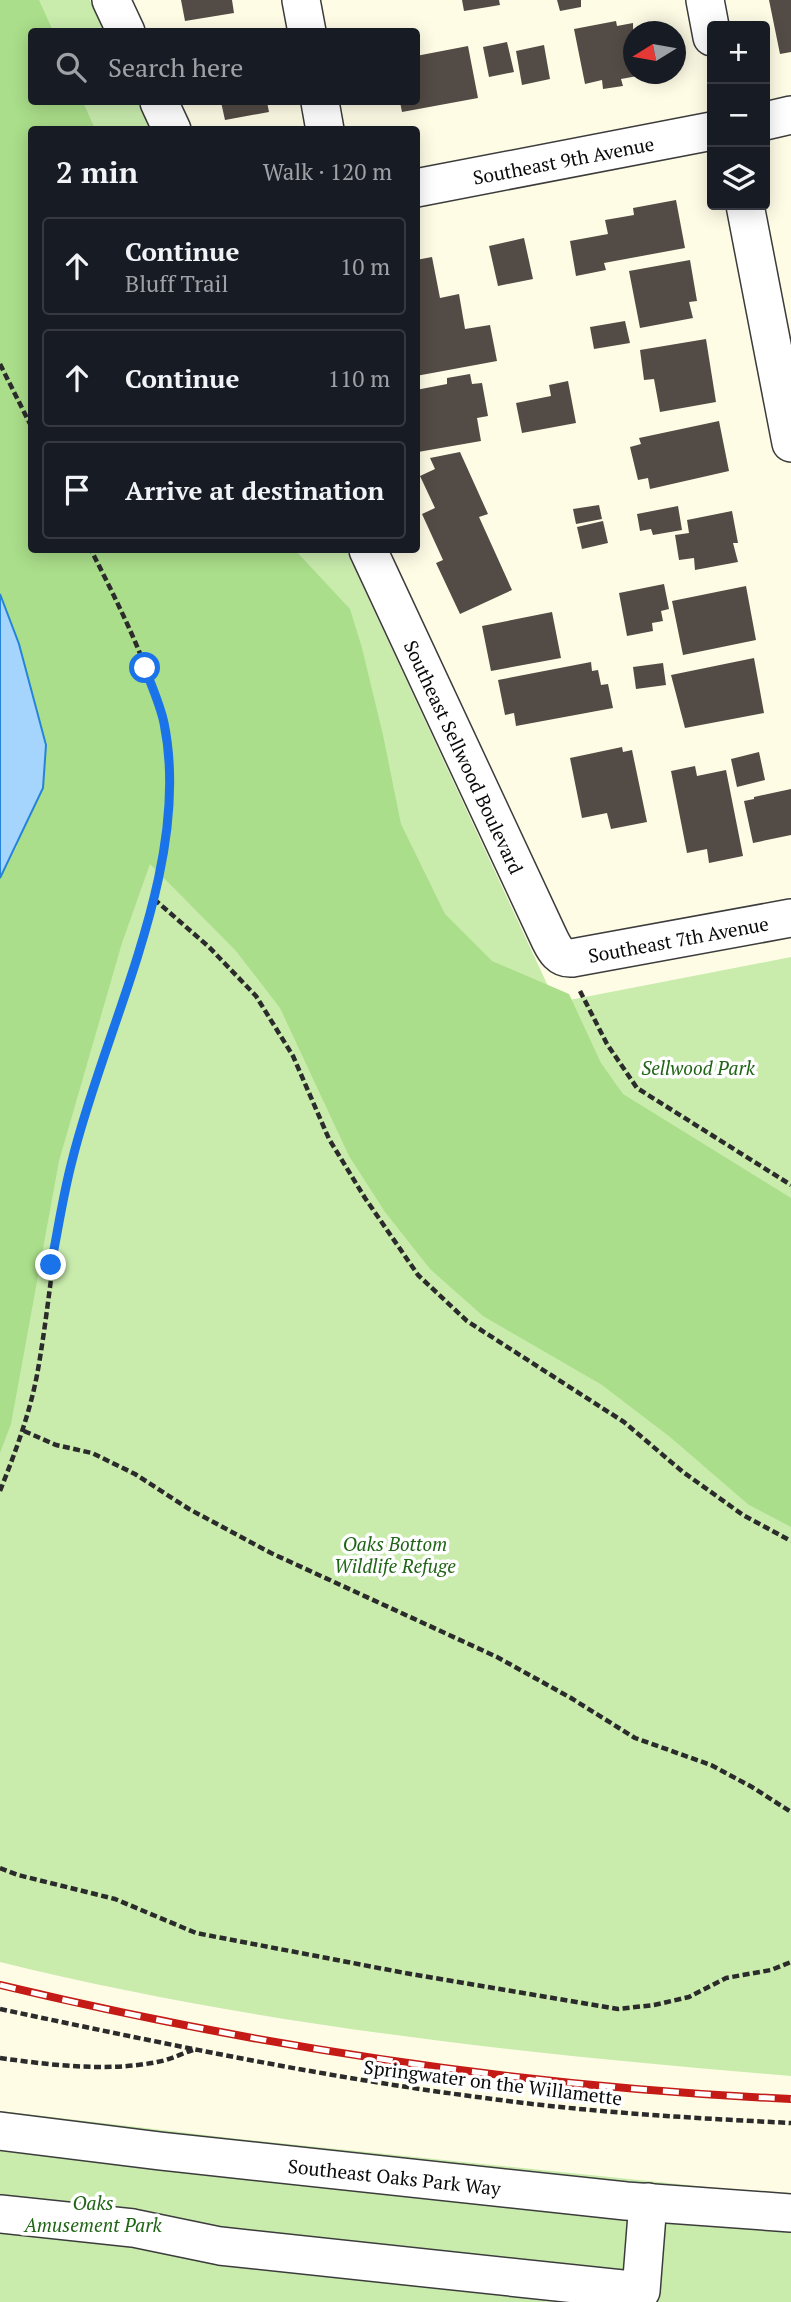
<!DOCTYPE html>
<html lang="en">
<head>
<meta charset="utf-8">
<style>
  body { margin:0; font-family:"PT Serif",serif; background:#20242c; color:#f1f3f6 }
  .controls { position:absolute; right:21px; top:21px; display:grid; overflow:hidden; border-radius:7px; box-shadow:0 4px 18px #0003 }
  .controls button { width:63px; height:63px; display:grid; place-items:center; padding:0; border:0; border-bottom:2px solid #363941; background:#171b24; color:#f1f3f6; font:35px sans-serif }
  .compass { position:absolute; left:623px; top:21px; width:63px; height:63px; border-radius:50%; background:#171b24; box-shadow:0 4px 18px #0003; rotate:259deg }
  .stop { position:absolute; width:21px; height:21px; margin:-16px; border:5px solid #1a73e8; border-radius:50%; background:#fff }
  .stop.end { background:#1a73e8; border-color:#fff; box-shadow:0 2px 7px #0008 }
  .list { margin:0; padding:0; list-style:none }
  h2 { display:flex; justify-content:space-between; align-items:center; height:91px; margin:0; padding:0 28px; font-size:30px }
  h2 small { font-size:23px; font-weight:400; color:#9ea1a6 }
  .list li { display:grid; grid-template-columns:46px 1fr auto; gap:21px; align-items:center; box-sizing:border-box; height:98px; margin:0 14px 14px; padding:0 14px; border:2px solid #363941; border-radius:7px }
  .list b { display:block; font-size:26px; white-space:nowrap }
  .list p { margin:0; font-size:23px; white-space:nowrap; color:#9ea1a6 }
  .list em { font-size:23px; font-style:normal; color:#9ea1a6 }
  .icon { flex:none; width:38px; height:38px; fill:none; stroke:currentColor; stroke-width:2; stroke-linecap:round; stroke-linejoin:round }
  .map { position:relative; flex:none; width:791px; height:2302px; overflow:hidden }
  .search { position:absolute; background:#171b24; box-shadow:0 4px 18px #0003; left:28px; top:28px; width:392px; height:77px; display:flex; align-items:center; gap:18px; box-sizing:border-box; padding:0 24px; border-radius:7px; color:#9ea1a6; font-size:26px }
  .panel { position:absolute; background:#171b24; box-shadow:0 4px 18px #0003; left:28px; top:126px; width:392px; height:427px; border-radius:7px }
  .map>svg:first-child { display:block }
  .green { fill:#c9ecad }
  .forest { fill:#aade8a }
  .water { fill:#a5d5fc; stroke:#2584d9; stroke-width:2 }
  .building { fill:#534b45 }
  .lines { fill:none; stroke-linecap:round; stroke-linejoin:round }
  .minor-casing { stroke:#3c3c3c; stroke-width:40 }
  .path { stroke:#2b2b2b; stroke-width:4.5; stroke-dasharray:7 3.5; stroke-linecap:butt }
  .minor { stroke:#fff; stroke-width:37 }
  .rail-casing { stroke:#c41b16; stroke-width:8 }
  .rail { stroke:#fff; stroke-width:5; stroke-dasharray:16; stroke-linecap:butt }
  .route { stroke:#1a73e8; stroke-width:9 }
  .labels { text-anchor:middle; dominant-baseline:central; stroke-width:7; stroke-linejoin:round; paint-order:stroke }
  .street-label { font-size:19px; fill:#090909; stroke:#fff }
  .park-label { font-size:19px; font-style:italic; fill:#206516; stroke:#fff }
</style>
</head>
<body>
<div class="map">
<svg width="791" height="2302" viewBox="0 0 791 2302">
  <rect width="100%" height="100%" fill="#fffce6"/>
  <path class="green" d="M0,0H90L105,31L32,32V102H138L151,129L32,130V550H346L548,986L546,985L554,1003L791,957V2076C526,2054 259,2026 0,1962Z
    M0,2111L239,2139L726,2189L791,2193V2302H0Z"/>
  <path class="forest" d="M0,0H39L53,31L32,32V102H83L95,129L32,130V550H295L350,609L362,648L383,735L401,824L445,914L492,961L569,994L601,1063L623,1094L791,1198V1527L749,1505L670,1437L602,1385L483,1316L430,1269L385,1212L349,1156L280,1008L236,951L150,864L122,943L59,1161L11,1424L0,1453V878L17,846L19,645L0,594Z"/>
  <path class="water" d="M0,594L19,644L46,745L43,788L0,878Z"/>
  <path class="building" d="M181,0H232L234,13L185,21Z
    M462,0H499L500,5L464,11Z
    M557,0H581V7L560,11Z
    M769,0H791V52L780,54Z
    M616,21L617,26L633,23L634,74L643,75L621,79L623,86L603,89L602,80L585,84L574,29Z
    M507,42L514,72L489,77L483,47Z
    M544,45L550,79L522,85L516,51Z
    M468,46L478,98L402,112L400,102H416V56Z
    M221,102H267L269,112L225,120Z
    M676,200L685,248L604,263L606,270L576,276L570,241L608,234L605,220L634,215L633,208Z
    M524,238L533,279L498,286L489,246Z
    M432,257L440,298L459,294L465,329L490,325L497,361L416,376V260Z
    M690,260L697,301L689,302L693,318L640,328L629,271Z
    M625,321L630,343L594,349L590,327Z
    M706,339L716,402L660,412L654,379L644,380L640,350Z
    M470,374L472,384L482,383L488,416L477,418L481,441L418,452L416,390L447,384V378Z
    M568,381L576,423L522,433L516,403L551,396L549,385Z
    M719,421L729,471L650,489L648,478L638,480L630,447L641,444L639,438Z
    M460,452L488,514L479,517L512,590L460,614L436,563L443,560L422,514L435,508L420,476L435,469L430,458Z
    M599,505L602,519L576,524L573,509Z
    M678,506L682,530L653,535L651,529L640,531L637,514Z
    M732,511L738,543H733L738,562L695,570L694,558L679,560L675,535L689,533L687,520Z
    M603,521L608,543L582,549L577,527Z
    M664,584L669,609L661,611L663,621L652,623L653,631L627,636L619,593Z
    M746,586L756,640L683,655L672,601Z
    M552,612L561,658L491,671L482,626Z
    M754,658L764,713L685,728L671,675Z
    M591,662L592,671L598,670L601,685L608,684L613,708L516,726L514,713L505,715L498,680Z
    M663,663L666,685L636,689L633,667Z
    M622,747L623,752L632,750L647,822L611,829L607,813L582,818L570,758Z
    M759,752L765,780L737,787L731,759Z
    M695,766L697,776L726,770L743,856L709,863L707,849L687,853L671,771Z
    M791,789V835L753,843L744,801L754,799V797Z"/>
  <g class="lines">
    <defs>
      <g id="minor">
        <path d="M111,0L126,32"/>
        <path d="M301,0L307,32"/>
        <path d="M705,0L712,37"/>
        <path d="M159,102L172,130"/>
        <path d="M320,102L325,130"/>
        <path d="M765,121L791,115"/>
        <path id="s1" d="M416,188L712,131"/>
        <path d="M745,205L791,443"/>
        <path id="s2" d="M368,550L550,940C555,950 560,959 572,958L791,918"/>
        <path id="s3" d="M0,2131L160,2151L626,2201L791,2213"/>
        <path d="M0,2214L133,2228L220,2246L641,2291L648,2202"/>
      </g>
    </defs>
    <use href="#minor" class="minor-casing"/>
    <path class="path" d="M0,364L32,428
      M154,899L209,947L256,996L293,1056L329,1139L365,1198L418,1275L467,1321L624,1422L683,1472L743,1515L791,1541
      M580,991L607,1044L637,1088L791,1185
      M24,1431L56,1445L92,1453L135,1474L189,1509L271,1553L497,1657L571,1698L635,1738L711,1765L752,1787L791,1812
      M0,1491C15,1453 29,1416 37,1375C50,1304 54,1232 71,1161C103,1032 181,891 168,757C166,745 167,732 163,720C148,663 118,603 91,550
      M0,1868L18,1875L115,1899L196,1933L405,1973L618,2009L654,2005L689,1997L726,1978L771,1970L791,1962
      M0,2009C161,2043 321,2077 485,2098C586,2112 689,2118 791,2123
      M0,2058C50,2065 107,2072 157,2062C169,2060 181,2054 193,2050"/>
    <use href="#minor" class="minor"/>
    <defs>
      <path id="rail" d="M0,1985C259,2047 525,2087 791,2099"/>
    </defs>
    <use href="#rail" class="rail-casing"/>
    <use href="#rail" class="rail"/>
  </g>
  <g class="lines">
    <path class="route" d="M51,1265C58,1230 63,1195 72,1161C105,1025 193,865 164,723C160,704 151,685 145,668"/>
  </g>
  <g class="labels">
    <g class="street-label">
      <text stroke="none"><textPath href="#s1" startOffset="150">Southeast 9th Avenue</textPath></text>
      <text stroke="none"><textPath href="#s2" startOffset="228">Southeast Sellwood Boulevard</textPath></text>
      <text stroke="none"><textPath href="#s2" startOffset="569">Southeast 7th Avenue</textPath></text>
      <text transform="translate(493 2082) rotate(7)">Springwater on the Willamette</text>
      <text stroke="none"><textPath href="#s3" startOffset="397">Southeast Oaks Park Way</textPath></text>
    </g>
    <g class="park-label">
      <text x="698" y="1067">Sellwood Park</text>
      <text x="395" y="1543">Oaks Bottom<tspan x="395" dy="22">Wildlife Refuge</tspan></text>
      <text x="93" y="2202">Oaks<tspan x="93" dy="22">Amusement Park</tspan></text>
    </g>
  </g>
</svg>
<div class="controls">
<button>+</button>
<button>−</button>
<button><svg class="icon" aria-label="layers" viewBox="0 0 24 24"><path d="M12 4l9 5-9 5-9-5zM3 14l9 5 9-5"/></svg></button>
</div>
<svg class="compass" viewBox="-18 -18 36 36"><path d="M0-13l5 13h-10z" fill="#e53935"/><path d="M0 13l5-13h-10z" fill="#9ea1a6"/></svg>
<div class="stop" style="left:145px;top:668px"></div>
<div class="stop end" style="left:51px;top:1265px"></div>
<div class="search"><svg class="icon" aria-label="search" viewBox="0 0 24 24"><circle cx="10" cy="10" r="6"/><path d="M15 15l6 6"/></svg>Search here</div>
<section class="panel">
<h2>2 min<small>Walk · 120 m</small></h2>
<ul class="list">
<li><svg class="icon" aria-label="ahead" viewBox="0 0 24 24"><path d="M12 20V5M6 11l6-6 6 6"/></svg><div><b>Continue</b><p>Bluff Trail</p></div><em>10 m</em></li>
<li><svg class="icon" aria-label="ahead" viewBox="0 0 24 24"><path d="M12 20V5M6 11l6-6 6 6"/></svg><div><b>Continue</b></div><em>110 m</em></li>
<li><svg class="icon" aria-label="arrive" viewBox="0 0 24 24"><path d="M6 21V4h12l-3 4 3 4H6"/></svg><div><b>Arrive at destination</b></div></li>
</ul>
</section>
</div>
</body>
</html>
